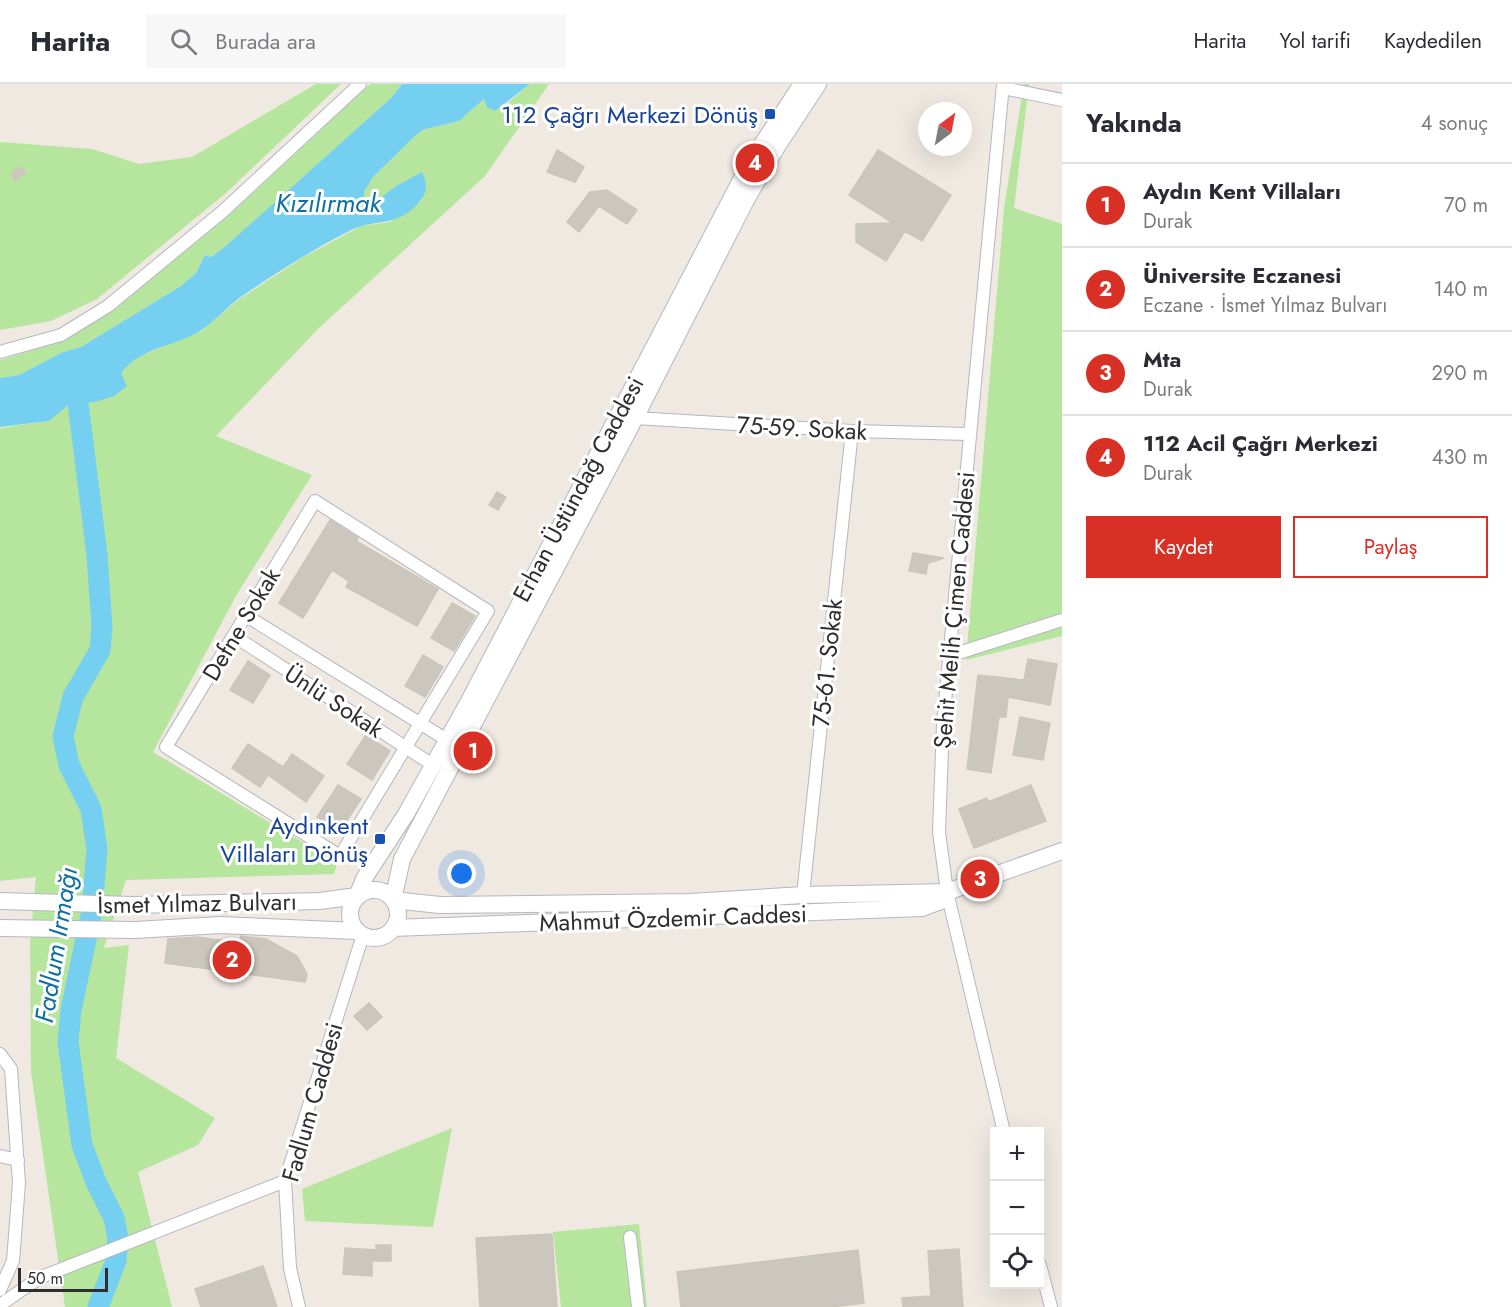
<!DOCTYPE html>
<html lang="tr">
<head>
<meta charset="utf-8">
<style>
  body { margin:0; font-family:Jost,sans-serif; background:#f7f7f7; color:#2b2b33 }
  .controls { position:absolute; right:18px; bottom:18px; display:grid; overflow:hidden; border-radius:0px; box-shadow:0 6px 24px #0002 }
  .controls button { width:54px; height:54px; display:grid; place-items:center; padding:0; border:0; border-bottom:2px solid #e1e1e2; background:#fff; color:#2b2b33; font:30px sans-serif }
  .compass { position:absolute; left:918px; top:18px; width:54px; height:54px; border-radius:50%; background:#fff; box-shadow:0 6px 24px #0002; rotate:32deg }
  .scale { position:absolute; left:18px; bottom:15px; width:90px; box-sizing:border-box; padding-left:6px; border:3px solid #2e2e2e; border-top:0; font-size:16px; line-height:21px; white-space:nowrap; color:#2e2e2e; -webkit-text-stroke:4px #fff; paint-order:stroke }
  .you { position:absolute; left:462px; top:790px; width:21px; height:21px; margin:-15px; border:4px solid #fff; border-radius:50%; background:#1a73e8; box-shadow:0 0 0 9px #1a73e833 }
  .badge { display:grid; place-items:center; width:39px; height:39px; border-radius:50%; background:#d93025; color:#fff; font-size:20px; font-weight:700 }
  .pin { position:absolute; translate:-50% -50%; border:3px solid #fff; box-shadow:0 2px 6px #0006 }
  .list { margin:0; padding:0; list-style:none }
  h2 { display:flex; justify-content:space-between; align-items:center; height:78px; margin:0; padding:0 24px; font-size:26px }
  h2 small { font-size:20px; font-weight:400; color:#7c7c81 }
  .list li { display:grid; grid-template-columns:39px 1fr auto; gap:18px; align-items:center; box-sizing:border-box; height:84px; padding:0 24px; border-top:2px solid #e1e1e2 }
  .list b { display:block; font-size:22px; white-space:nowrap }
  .list p { margin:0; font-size:20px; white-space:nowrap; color:#7c7c81 }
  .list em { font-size:20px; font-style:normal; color:#7c7c81 }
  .actions { display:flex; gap:12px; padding:18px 24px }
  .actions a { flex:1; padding:14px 0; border:2px solid #d93025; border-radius:0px; text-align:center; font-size:21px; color:#d93025 }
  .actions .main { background:#d93025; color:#fff }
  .icon { flex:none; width:33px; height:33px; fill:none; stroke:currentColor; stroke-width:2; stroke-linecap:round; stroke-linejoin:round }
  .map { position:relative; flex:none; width:1062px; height:1223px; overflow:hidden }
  header { display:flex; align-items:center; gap:36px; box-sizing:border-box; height:84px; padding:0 30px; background:#fff; border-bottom:2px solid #e1e1e2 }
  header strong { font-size:28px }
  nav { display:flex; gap:33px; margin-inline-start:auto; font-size:21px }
  .search { width:420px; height:54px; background:#f7f7f7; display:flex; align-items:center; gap:15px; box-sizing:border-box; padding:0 21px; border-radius:0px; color:#7c7c81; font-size:22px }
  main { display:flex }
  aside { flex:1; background:#fff }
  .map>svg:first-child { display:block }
  .green { fill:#b6e59e }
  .water { fill:#75cff0 }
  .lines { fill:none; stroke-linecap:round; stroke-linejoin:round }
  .river { stroke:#75cff0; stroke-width:21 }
  .building { fill:#cbc7bf; stroke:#cbc5ba; stroke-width:1.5 }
  .street-casing { stroke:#b4b7c1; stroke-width:14 }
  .secondary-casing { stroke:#b4b7c1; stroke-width:18 }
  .street { stroke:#fff; stroke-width:12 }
  .secondary { stroke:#fff; stroke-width:16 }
  .transit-dot { fill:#1a4fb4; stroke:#fff; stroke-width:2 }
  .labels { text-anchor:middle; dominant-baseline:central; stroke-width:6; stroke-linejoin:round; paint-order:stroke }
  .transit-label { font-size:24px; fill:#164399; stroke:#fff; text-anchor:end }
  .street-label { font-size:24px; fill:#2e2e2e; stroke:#fff }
  .water-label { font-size:26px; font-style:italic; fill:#0d6fa3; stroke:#fff }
</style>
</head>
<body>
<header>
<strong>Harita</strong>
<div class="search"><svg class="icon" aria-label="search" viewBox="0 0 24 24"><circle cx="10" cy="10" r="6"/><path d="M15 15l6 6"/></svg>Burada ara</div>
<nav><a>Harita</a><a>Yol tarifi</a><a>Kaydedilen</a></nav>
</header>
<main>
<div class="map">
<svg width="1062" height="1223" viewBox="0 0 1062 1223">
  <rect width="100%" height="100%" fill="#efe9e1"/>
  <path class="green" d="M316,0H341L226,109L97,215L51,237L0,246V58L92,65L139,80L192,73Z
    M370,0H402L391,14L226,163L210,173L205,171L196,189L181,202L81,263L63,268L19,291L0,294V276L64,257L112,227L227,133Z
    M530,0H549L485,92L319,244L216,352L312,391L237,510L153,668L337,779L334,790L126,796L104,864L129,861L116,974L215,1034L198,1061L138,1088L172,1223H65L31,988L30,860L36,793L0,797V344L49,337L67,322L95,318L128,280L140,272L201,247L238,216L302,174L361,142L390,138L422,116L404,97L373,120L364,118V108L373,93L414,53L422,46L459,37L484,15L504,22Z
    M1024,0H1029L1014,124L1062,140V552L966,576L1004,124Z
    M452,1044L433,1143L305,1137L302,1105Z
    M639,1140L647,1223H561L553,1148Z"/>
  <path class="water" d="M402,0H530L495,27L487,23L484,15L459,37L422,46L414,53L373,93L364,108V118L373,120L396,102L422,88C427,98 428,108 420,117C398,144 376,134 351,146C312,166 274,190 238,215C225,225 214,238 200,247C174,263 141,263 121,289L127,302L114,312L95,318L67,322L49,337L0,343V294L19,291L63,268L81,263L181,202L196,189L205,171L211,173L226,162L391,14Z"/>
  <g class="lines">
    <path class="river" d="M75,295L97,471L102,543L100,566L73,613L63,652L69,681L91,725L97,765L92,827L71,926L68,958L82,1061L96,1098L114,1134L118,1155L116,1177L98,1223"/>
  </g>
  <path class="building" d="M557,66L584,83L575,98L547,88Z
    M878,66L951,111L922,157L905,147L886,177L856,158V140L893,139L849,111Z
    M18,84H23L25,90L14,96L12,88Z
    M607,106L637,126L627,140L599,122L579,148L567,138L590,108Z
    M497,408L506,413L498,426L489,421Z
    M330,436L358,454L356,457L438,505L417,542L346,503L349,497L332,486L303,534L279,519Z
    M913,469L944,474L928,479L926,490L909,487Z
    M452,519L475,532L454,567L431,554Z
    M423,571L443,583L425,613L405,602Z
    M1028,575L1057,580L1050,621L1008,613L1006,633H999L991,689L967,685L978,591L1024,596Z
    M248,577L270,591L253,619L230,606Z
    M1020,633L1050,639L1043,676L1013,671Z
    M366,651L390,667L372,696L347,680Z
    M248,660L283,683L292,670L324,692L306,718L268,691L260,703L232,684Z
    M338,701L361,715L340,747L317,733Z
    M1031,701L1046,737L974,764L959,725L987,714L988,718Z
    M241,852L266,855L297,872L307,890L305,898L165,879L168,855L198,853L239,859Z
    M369,919L382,933L367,946L354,932Z
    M552,1150L557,1223H480L476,1154Z
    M376,1161H391V1177H372V1192L343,1190L345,1164L376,1166Z
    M959,1165L963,1223H903L902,1214L931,1212L928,1167Z
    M858,1166L864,1219L831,1223H681L677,1188Z
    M263,1182L277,1223H201L195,1205Z"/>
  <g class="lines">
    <defs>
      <path id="street" d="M1003,0L943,640L939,748L947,808L1004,1048
        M1003,4L1062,16
        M0,268L61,251L108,222L222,128L360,0
        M635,334L852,347L968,350
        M315,417L488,527L340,772L166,663Z
        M245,531L447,656
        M234,552L433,681
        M949,572L1062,536
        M803,811L852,347
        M0,970L11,985L19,1099L13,1177L0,1206
        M0,1072L18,1076
        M630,1153L638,1223
        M1040,1181L1051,1223
        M0,1221L39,1194L285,1097
        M299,1223L290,1184L285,1097L363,851"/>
      <path id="secondary" d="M350 830a24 24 0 1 1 48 0a24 24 0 1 1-48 0Z
        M357,812L365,793L406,730L468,619L751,77L802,0
        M393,816L402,775L635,334L746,116L778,61L818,0
        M393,816L440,821L689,818L803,811L947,808L1062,767
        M0,817L132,821L320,817L357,812
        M0,844L135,846L220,841L357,847
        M393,844L922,824L941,817L947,808"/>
    </defs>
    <use href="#street" class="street-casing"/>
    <use href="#secondary" class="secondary-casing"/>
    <use href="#street" class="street"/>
    <use href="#secondary" class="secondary"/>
  </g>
  <g class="transit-dot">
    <rect x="764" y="24" width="12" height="12" rx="3"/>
    <rect x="374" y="749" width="12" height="12" rx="3"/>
  </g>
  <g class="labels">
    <g class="transit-label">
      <text x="758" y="30">112 Çağrı Merkezi Dönüş</text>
      <text x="368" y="741">Aydınkent<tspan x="368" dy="28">Villaları Dönüş</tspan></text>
    </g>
    <g class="street-label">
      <text transform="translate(802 344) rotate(3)">75-59. Sokak</text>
      <text transform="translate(578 405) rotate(-62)">Erhan Üstündağ Caddesi</text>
      <text transform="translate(954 526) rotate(-85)">Şehit Melih Çimen Caddesi</text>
      <text transform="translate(241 540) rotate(-59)">Defne Sokak</text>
      <text transform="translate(827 579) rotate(-84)">75-61. Sokak</text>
      <text transform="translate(334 617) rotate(33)">Ünlü Sokak</text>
      <text transform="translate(197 819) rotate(-1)">İsmet Yılmaz Bulvarı</text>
      <text transform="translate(673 834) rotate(-2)">Mahmut Özdemir Caddesi</text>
      <text transform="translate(312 1018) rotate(-74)">Fadlum Caddesi</text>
    </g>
    <g class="water-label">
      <text x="328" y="119">Kızılırmak</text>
      <text transform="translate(56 861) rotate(-81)">Fadlum Irmağı</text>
    </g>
  </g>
</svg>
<div class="controls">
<button>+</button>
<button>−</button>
<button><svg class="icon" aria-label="locate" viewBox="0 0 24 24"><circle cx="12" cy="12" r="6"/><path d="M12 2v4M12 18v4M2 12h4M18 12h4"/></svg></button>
</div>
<svg class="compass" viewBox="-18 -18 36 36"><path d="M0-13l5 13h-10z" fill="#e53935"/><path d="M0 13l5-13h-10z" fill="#7c7c81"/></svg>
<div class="scale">50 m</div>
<div class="you"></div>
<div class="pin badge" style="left:473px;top:667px">1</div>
<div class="pin badge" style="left:232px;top:876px">2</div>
<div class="pin badge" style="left:980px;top:795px">3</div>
<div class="pin badge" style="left:755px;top:79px">4</div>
</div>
<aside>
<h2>Yakında<small>4 sonuç</small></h2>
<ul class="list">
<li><span class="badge">1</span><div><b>Aydın Kent Villaları</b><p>Durak</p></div><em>70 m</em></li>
<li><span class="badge">2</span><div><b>Üniversite Eczanesi</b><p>Eczane · İsmet Yılmaz Bulvarı</p></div><em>140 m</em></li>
<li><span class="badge">3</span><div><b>Mta</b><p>Durak</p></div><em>290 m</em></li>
<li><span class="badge">4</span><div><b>112 Acil Çağrı Merkezi</b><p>Durak</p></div><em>430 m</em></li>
</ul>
<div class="actions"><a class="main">Kaydet</a><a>Paylaş</a></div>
</aside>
</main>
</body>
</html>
